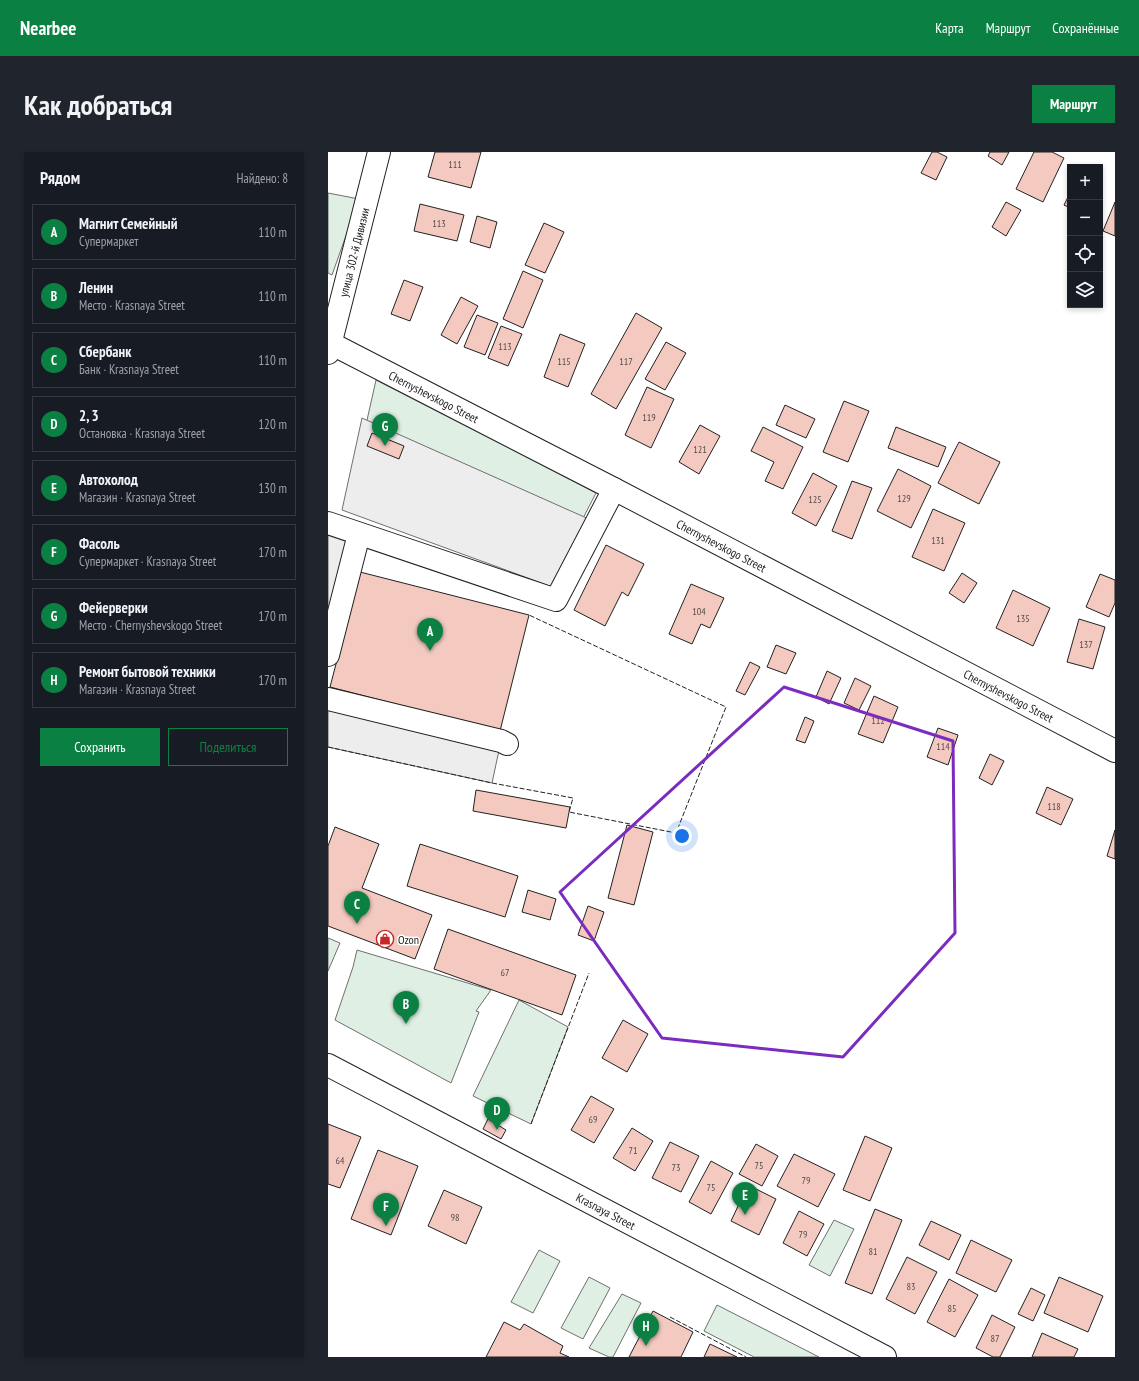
<!DOCTYPE html>
<html lang="ru">
<head>
<meta charset="utf-8">
<style>
  body { margin:0; font-family:"PT Sans Narrow",sans-serif; background:#20242c; color:#f1f3f6 }
  .controls { position:absolute; right:12px; top:12px; display:grid; overflow:hidden; border-radius:0px; box-shadow:0 2px 6px #0003 }
  .controls button { width:36px; height:36px; display:grid; place-items:center; padding:0; border:0; border-bottom:1px solid #363941; background:#171b24; color:#f1f3f6; font:20px sans-serif }
  .you { position:absolute; left:354px; top:684px; width:14px; height:14px; margin:-10px; border:3px solid #fff; border-radius:50%; background:#1a73e8; box-shadow:0 0 0 6px #1a73e833 }
  .badge { display:grid; place-items:center; width:26px; height:26px; border-radius:50%; background:#0b8043; color:#fff; font-size:13px; font-weight:700 }
  .pin { position:absolute; translate:-50% -33px; filter:drop-shadow(0 1px 2px #0008) }
  .pin::after { content:''; position:absolute; top:21px; width:14px; height:12px; background:inherit; clip-path:polygon(0 0,100% 0,50% 100%) }
  .list { margin:0; padding:0; list-style:none }
  h2 { display:flex; justify-content:space-between; align-items:center; height:52px; margin:0; padding:0 16px; font-size:17px }
  h2 small { font-size:13px; font-weight:400; color:#9ea1a6 }
  .list li { display:grid; grid-template-columns:26px 1fr auto; gap:12px; align-items:center; box-sizing:border-box; height:56px; margin:0 8px 8px; padding:0 8px; border:1px solid #363941; border-radius:0px }
  .list b { display:block; font-size:15px; white-space:nowrap }
  .list p { margin:0; font-size:13px; white-space:nowrap; color:#9ea1a6 }
  .list em { font-size:13px; font-style:normal; color:#9ea1a6 }
  .actions { display:flex; gap:8px; padding:12px 16px }
  .actions a { flex:1; padding:9px 0; border:1px solid #0b8043; border-radius:0px; text-align:center; font-size:14px; color:#0b8043 }
  .actions .main { background:#0b8043; color:#fff }
  .icon { flex:none; width:22px; height:22px; fill:none; stroke:currentColor; stroke-width:2; stroke-linecap:round; stroke-linejoin:round }
  .map { position:relative; flex:none; width:787px; height:1205px; overflow:hidden; border-radius:0px }
  header { display:flex; align-items:center; gap:24px; box-sizing:border-box; height:56px; padding:0 20px; background:#0b8043; color:#fff }
  header strong { font-size:19px }
  nav { display:flex; gap:22px; margin-inline-start:auto; font-size:14px }
  .intro { display:flex; align-items:center; justify-content:space-between; box-sizing:border-box; height:96px; padding:0 24px }
  h1 { margin:0; font-size:28px }
  .button { padding:10px 18px; border-radius:0px; background:#0b8043; color:#fff; font-size:14px; font-weight:700 }
  main { display:flex; gap:24px; padding:0 24px }
  aside { flex:1; background:#171b24; border-radius:0px; box-shadow:0 2px 6px #0003 }
  .map>svg:first-child { display:block }
  .green { fill:#e0efe3; stroke:#6f6f6f }
  .parking { fill:#ededed; stroke:#6f6f6f }
  .building { fill:#f3c9c0; stroke:#222 }
  .lines { fill:none; stroke-linecap:round; stroke-linejoin:round }
  .minor-casing { stroke:#222; stroke-width:24 }
  .major-casing { stroke:#222; stroke-width:24 }
  .minor { stroke:#fff; stroke-width:22 }
  .major { stroke:#fff; stroke-width:22 }
  .fence { stroke:#222; stroke-width:1; stroke-dasharray:5 2; stroke-linecap:butt }
  .marked { fill:none; stroke:#7b2cbf; stroke-width:3; stroke-linejoin:round }
  .labels { text-anchor:middle; dominant-baseline:central; stroke-width:3; stroke-linejoin:round; paint-order:stroke }
  .number-label { font-size:10px; fill:#564c4a }
  .street-label { font-size:12px; fill:#222; stroke:#fff }
  .poi-label { font-size:12px; fill:#222; stroke:#fff; text-anchor:start }
</style>
</head>
<body>
<header>
<strong>Nearbee</strong>
<nav><a>Карта</a><a>Маршрут</a><a>Сохранённые</a></nav>
</header>
<div class="intro"><h1>Как добраться</h1><a class="button">Маршрут</a></div>
<main>
<aside>
<h2>Рядом<small>Найдено: 8</small></h2>
<ul class="list">
<li><span class="badge">A</span><div><b>Магнит Семейный</b><p>Супермаркет</p></div><em>110 m</em></li>
<li><span class="badge">B</span><div><b>Ленин</b><p>Место · Krasnaya Street</p></div><em>110 m</em></li>
<li><span class="badge">C</span><div><b>Сбербанк</b><p>Банк · Krasnaya Street</p></div><em>110 m</em></li>
<li><span class="badge">D</span><div><b>2, 3</b><p>Остановка · Krasnaya Street</p></div><em>120 m</em></li>
<li><span class="badge">E</span><div><b>Автохолод</b><p>Магазин · Krasnaya Street</p></div><em>130 m</em></li>
<li><span class="badge">F</span><div><b>Фасоль</b><p>Супермаркет · Krasnaya Street</p></div><em>170 m</em></li>
<li><span class="badge">G</span><div><b>Фейерверки</b><p>Место · Chernyshevskogo Street</p></div><em>170 m</em></li>
<li><span class="badge">H</span><div><b>Ремонт бытовой техники</b><p>Магазин · Krasnaya Street</p></div><em>170 m</em></li>
</ul>
<div class="actions"><a class="main">Сохранить</a><a>Поделиться</a></div>
</aside>
<div class="map">
<svg width="787" height="1205" viewBox="0 0 787 1205">
  <rect width="100%" height="100%" fill="#fff"/>
  <path class="green" d="M0,41L31,47L4,123L0,121Z
    M48,228L268,341L250,376L37,277Z
    M0,786L12,791L0,819Z
    M29,798L163,838L148,859L151,860L123,931L7,868L25,815Z
    M191,848L240,875L203,972L145,944Z
    M506,1068L526,1077L502,1124L481,1113Z
    M211,1098L232,1109L205,1161L183,1150Z
    M261,1125L282,1136L255,1187L233,1176Z
    M294,1142L313,1151L285,1205H281L261,1196Z
    M389,1153L491,1205H426L376,1179Z"/>
  <path class="parking" d="M34,266L272,372L238,440L14,358Z
    M1,381L21,385L0,473V383Z
    M0,557L173,589L164,631L0,595Z"/>
  <path class="building" d="M107,0H153L143,36L100,25Z
    M604,0H609L619,5L608,28L593,21Z
    M662,0H681L674,13L660,4Z
    M706,0H724L736,6L715,50L688,37Z
    M742,41V56L736,53Z
    M678,50L693,58L678,84L664,75Z
    M787,50V84L775,79Z
    M92,52L136,63L129,89L86,79Z
    M149,64L169,70L162,96L142,90Z
    M216,71L236,80L217,121L197,113Z
    M195,119L215,128L195,176L175,167Z
    M76,128L95,135L82,169L63,162Z
    M133,145L150,154L129,192L113,183Z
    M308,161L334,176L288,257L263,242Z
    M149,163L170,171L157,203L136,195Z
    M173,174L194,182L180,214L160,206Z
    M232,182L257,192L240,235L216,225Z
    M338,190L358,201L337,238L317,227Z
    M319,235L346,247L323,296L297,283Z
    M516,249L541,259L520,310L495,300Z
    M457,253L487,267L478,286L448,273Z
    M372,273L392,284L371,322L351,310Z
    M435,275L475,295L455,337L437,329L446,310L423,299Z
    M568,275L618,295L610,315L560,296Z
    M44,281L76,294L71,307L39,294Z
    M631,290L672,310L651,352L610,331Z
    M570,317L603,334L583,376L549,359Z
    M485,321L509,334L488,374L464,361Z
    M524,329L544,336L524,387L504,379Z
    M605,357L637,371L616,419L584,405Z
    M278,393L316,412L300,444L294,440L277,474L246,458Z
    M32,420L201,463L172,579L2,535Z
    M634,421L649,431L636,451L621,441Z
    M772,422L787,428V451L781,465L758,455Z
    M363,432L396,446L382,476L373,472L364,492L341,482Z
    M685,438L722,456L705,494L668,476Z
    M751,467L777,475L765,517L739,510Z
    M448,493L468,501L458,522L439,515Z
    M422,510L432,515L417,543L408,539Z
    M499,519L513,526L501,552L488,545Z
    M527,526L543,534L531,558L516,551Z
    M546,544L570,555L555,591L530,582Z
    M477,565L486,569L477,591L468,588Z
    M610,576L630,583L620,613L599,605Z
    M662,602L676,609L664,633L651,626Z
    M719,635L745,647L733,673L708,661Z
    M148,638L242,655L238,676L145,659Z
    M299,673L325,680L306,753L280,746Z
    M7,675L51,692L34,736L104,763L87,807L0,774V694Z
    M787,678V707L779,704Z
    M92,692L190,724L177,765L79,734Z
    M200,738L228,747L222,768L194,760Z
    M260,754L276,760L266,789L250,783Z
    M120,777L248,823L234,863L106,817Z
    M295,868L320,882L299,920L274,906Z
    M263,944L286,957L266,991L243,978Z
    M160,967L178,978L173,987L155,977Z
    M0,972L33,985L12,1036L0,1032Z
    M304,976L325,989L307,1019L285,1006Z
    M537,984L564,996L542,1049L515,1038Z
    M342,990L371,1004L353,1040L324,1026Z
    M428,992L450,1004L434,1034L411,1022Z
    M50,998L90,1014L63,1083L23,1067Z
    M466,1002L507,1022L490,1055L449,1034Z
    M383,1009L405,1021L383,1062L361,1050Z
    M420,1033L448,1047L431,1083L403,1069Z
    M116,1038L154,1055L138,1092L100,1074Z
    M547,1057L574,1068L544,1142L517,1131Z
    M471,1059L496,1072L479,1104L455,1091Z
    M603,1069L633,1083L621,1108L591,1093Z
    M643,1088L684,1108L668,1140L628,1121Z
    M579,1105L609,1120L587,1162L558,1147Z
    M731,1125L775,1144L760,1180L716,1161Z
    M621,1127L650,1143L627,1185L599,1170Z
    M703,1136L717,1143L705,1169L690,1162Z
    M325,1159L365,1180L353,1205H301Z
    M664,1163L687,1175L672,1205H665L648,1196Z
    M176,1170L192,1178L196,1172L235,1194L232,1201L241,1205H158Z
    M714,1181L750,1197L746,1205H704Z
    M382,1192L409,1205H376Z"/>
  <g class="lines">
    <defs>
      <g id="minor">
        <path id="s1" d="M0,190L286,337L787,599"/>
        <path d="M0,371L228,448L286,337"/>
        <path d="M0,503L31,382"/>
        <path d="M0,547L173,589L179,592"/>
        <path id="s2" d="M0,913L557,1205"/>
      </g>
      <g id="major">
        <path id="s3" d="M0,201L51,0"/>
      </g>
    </defs>
    <use href="#minor" class="minor-casing"/>
    <use href="#major" class="major-casing"/>
    <use href="#minor" class="minor"/>
    <use href="#major" class="major"/>
    <path class="fence" d="M0,595L164,631L245,646L241,660L348,681L398,555L201,463
      M203,972L261,821
      M342,1165L418,1205"/>
  </g>
  <path class="marked" d="M456,535L625,589L627,781L515,905L334,886L232,740Z"/>
  <defs>
    <symbol id="shop-ring" viewBox="-11 -11 22 22"><circle r="9.5" fill="#fff" stroke="#c62828" stroke-width="1.5"/><path d="M-5-2.5h2.3a2.7 3.5 0 0 1 5.4 0H5L5.5 6h-11ZM-1.5-2.5h3a1.5 2.3 0 0 0-3 0Z" fill="#c62828"/></symbol>
  </defs>
  <g fill-rule="evenodd">
    <use href="#shop-ring" x="47" y="777" width="20" height="20"/>
  </g>
  <g class="labels">
    <g class="number-label">
      <text x="127" y="12">111</text>
      <text x="111" y="71">113</text>
      <text x="177" y="194">113</text>
      <text x="236" y="209">115</text>
      <text x="298" y="209">117</text>
      <text x="321" y="265">119</text>
      <text x="372" y="297">121</text>
      <text x="576" y="346">129</text>
      <text x="487" y="347">125</text>
      <text x="610" y="388">131</text>
      <text x="371" y="459">104</text>
      <text x="695" y="466">135</text>
      <text x="758" y="492">137</text>
      <text x="550" y="568">112</text>
      <text x="615" y="594">114</text>
      <text x="726" y="654">118</text>
      <text x="177" y="820">67</text>
      <text x="265" y="967">69</text>
      <text x="305" y="998">71</text>
      <text x="12" y="1008">64</text>
      <text x="431" y="1013">75</text>
      <text x="348" y="1015">73</text>
      <text x="478" y="1028">79</text>
      <text x="383" y="1035">75</text>
      <text x="127" y="1065">98</text>
      <text x="475" y="1082">79</text>
      <text x="545" y="1099">81</text>
      <text x="583" y="1134">83</text>
      <text x="624" y="1156">85</text>
      <text x="667" y="1186">87</text>
    </g>
    <g class="street-label">
      <text stroke="none"><textPath href="#s3" startOffset="104">улица 302-й Дивизии</textPath></text>
      <text stroke="none"><textPath href="#s1" startOffset="119">Chernyshevskogo Street</textPath></text>
      <text stroke="none"><textPath href="#s1" startOffset="443">Chernyshevskogo Street</textPath></text>
      <text stroke="none"><textPath href="#s1" startOffset="767">Chernyshevskogo Street</textPath></text>
      <text stroke="none"><textPath href="#s2" startOffset="314">Krasnaya Street</textPath></text>
    </g>
    <g class="poi-label">
      <text x="70" y="787">Ozon</text>
    </g>
  </g>
</svg>
<div class="controls">
<button>+</button>
<button>−</button>
<button><svg class="icon" aria-label="locate" viewBox="0 0 24 24"><circle cx="12" cy="12" r="6"/><path d="M12 2v4M12 18v4M2 12h4M18 12h4"/></svg></button>
<button><svg class="icon" aria-label="layers" viewBox="0 0 24 24"><path d="M12 4l9 5-9 5-9-5zM3 14l9 5 9-5"/></svg></button>
</div>
<div class="you"></div>
<div class="pin badge" style="left:102px;top:499px">A</div>
<div class="pin badge" style="left:78px;top:872px">B</div>
<div class="pin badge" style="left:29px;top:772px">C</div>
<div class="pin badge" style="left:169px;top:978px">D</div>
<div class="pin badge" style="left:417px;top:1063px">E</div>
<div class="pin badge" style="left:58px;top:1074px">F</div>
<div class="pin badge" style="left:57px;top:294px">G</div>
<div class="pin badge" style="left:318px;top:1194px">H</div>
</div>
</main>
</body>
</html>
